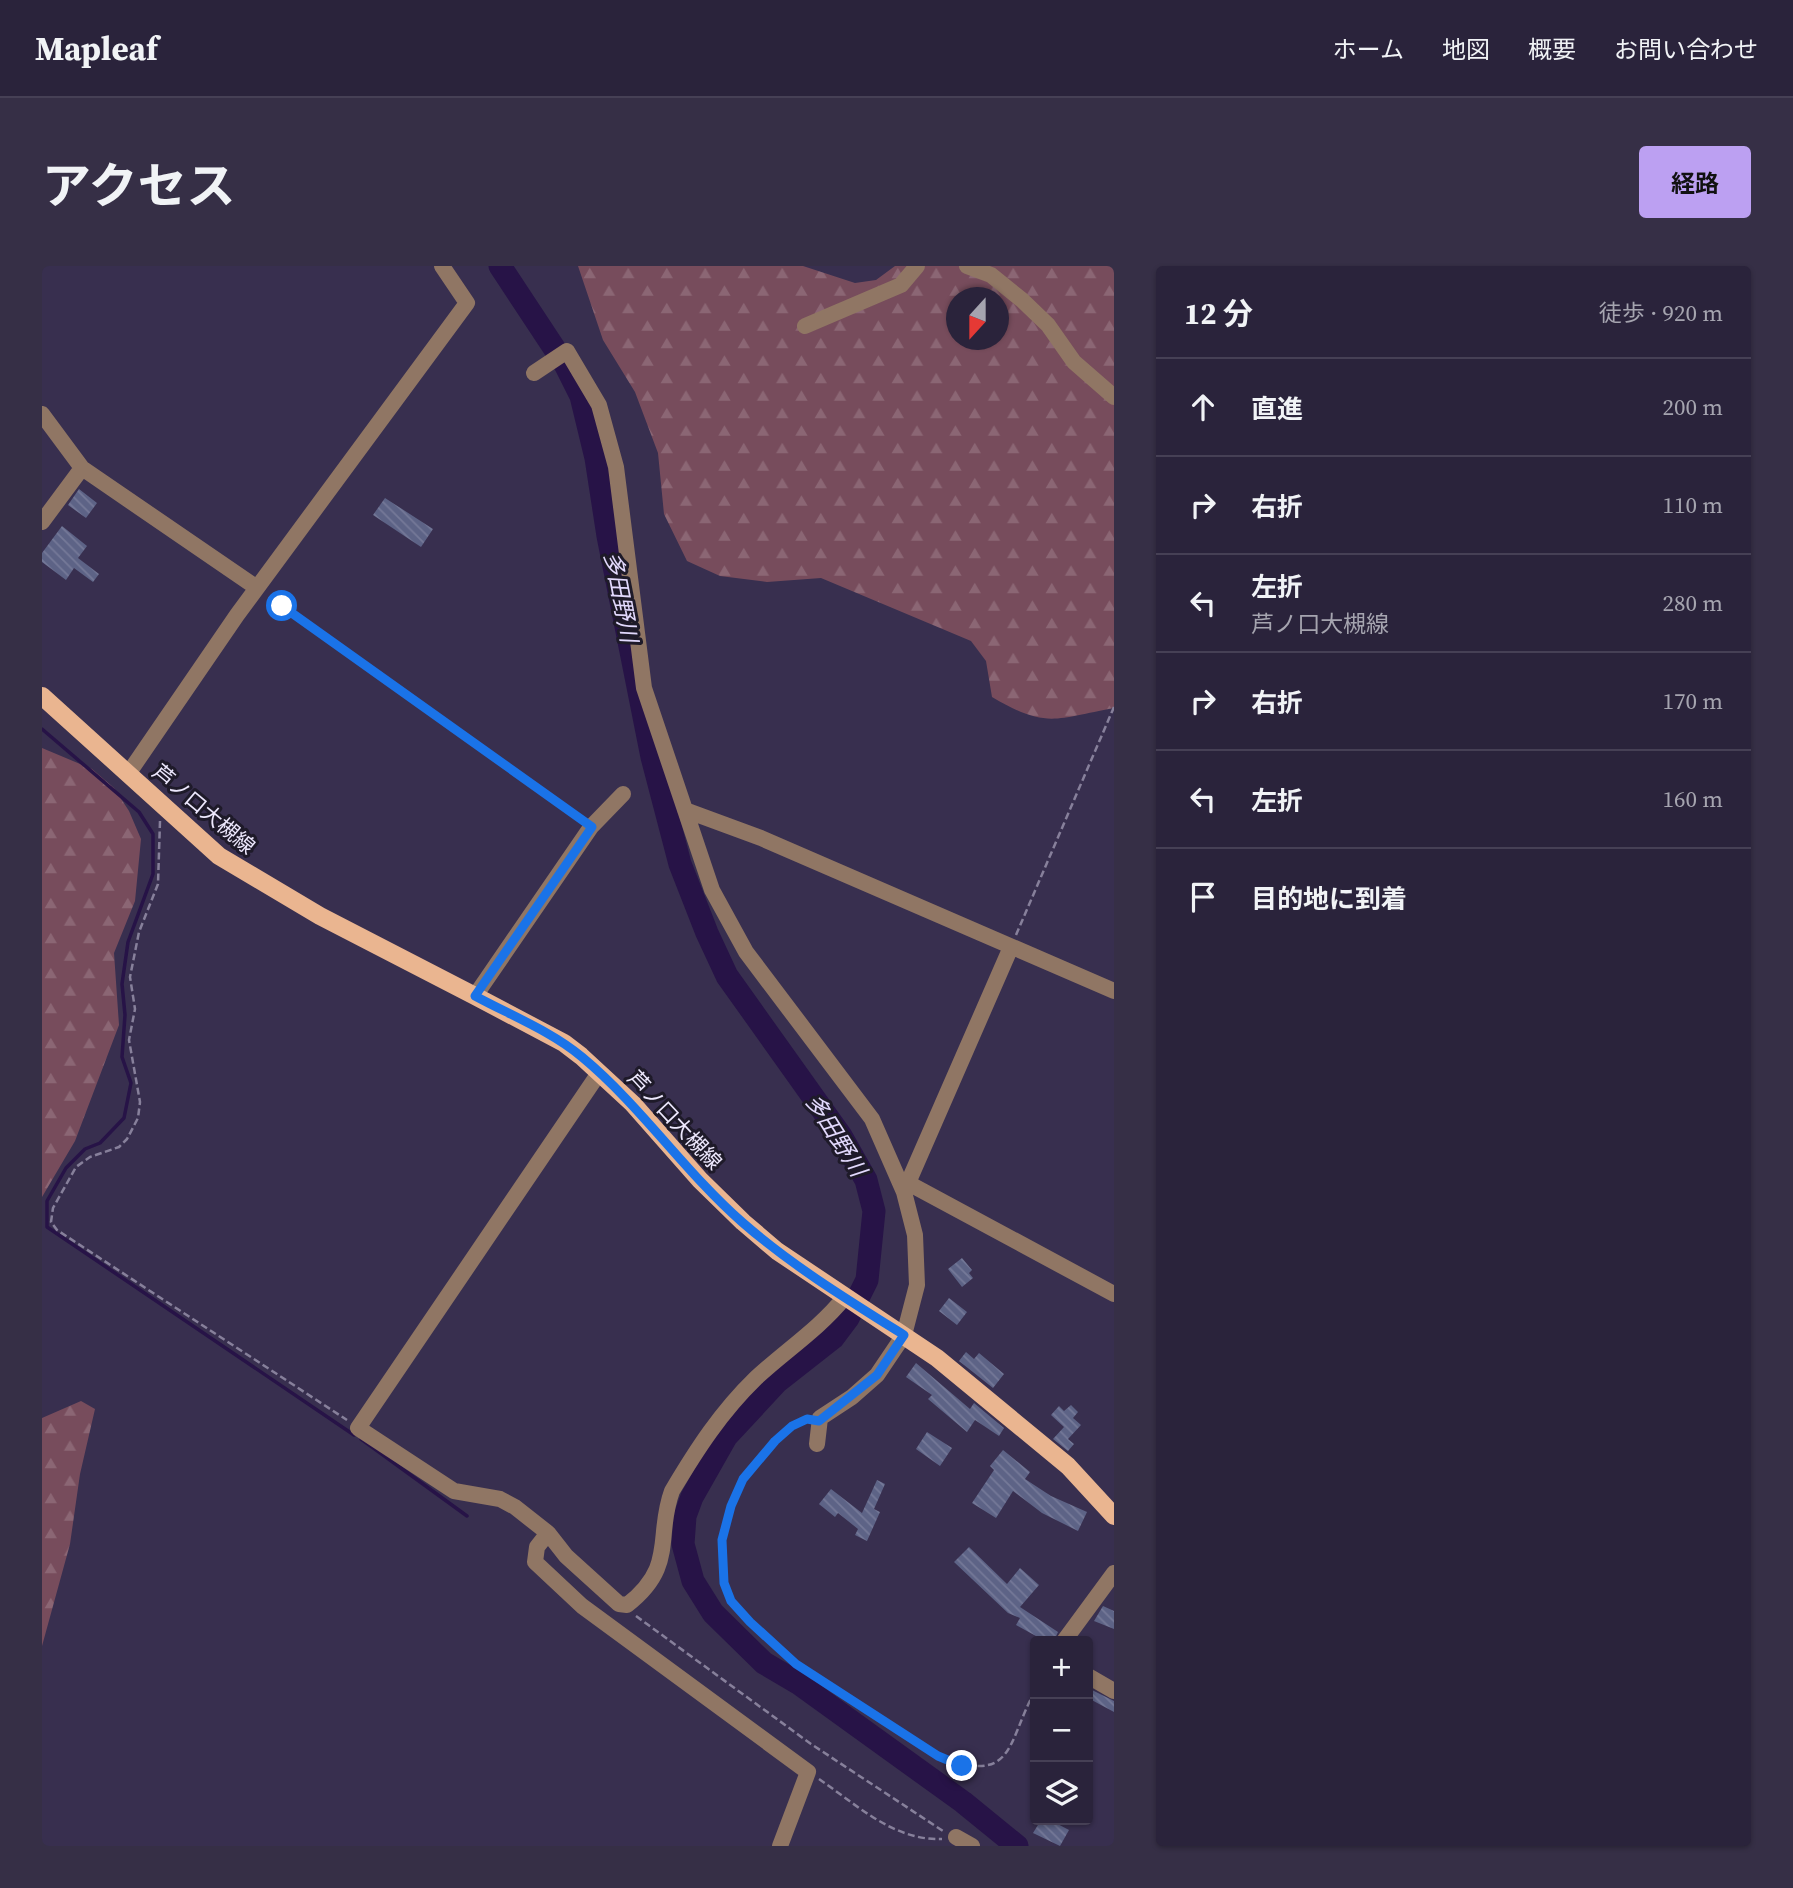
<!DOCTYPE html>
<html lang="ja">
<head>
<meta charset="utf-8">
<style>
  body { margin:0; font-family:"Source Serif 4","Noto Sans JP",serif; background:#362f46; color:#f1f3f6 }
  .controls { position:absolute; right:21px; bottom:21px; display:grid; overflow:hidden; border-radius:7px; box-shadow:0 2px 5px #0004 }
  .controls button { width:63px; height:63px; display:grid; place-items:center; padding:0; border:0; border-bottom:2px solid #464055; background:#2a233b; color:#f1f3f6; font:35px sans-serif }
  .compass { position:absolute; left:904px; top:21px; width:63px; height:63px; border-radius:50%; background:#2a233b; box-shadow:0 2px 5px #0004; rotate:201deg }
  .stop { position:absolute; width:21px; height:21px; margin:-16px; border:5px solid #1a73e8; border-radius:50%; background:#fff }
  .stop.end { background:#1a73e8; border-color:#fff; box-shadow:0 2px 7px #0008 }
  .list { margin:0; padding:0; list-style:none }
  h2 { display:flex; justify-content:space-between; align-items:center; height:91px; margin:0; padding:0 28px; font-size:30px }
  h2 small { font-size:23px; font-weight:400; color:#a5a4af }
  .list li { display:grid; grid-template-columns:46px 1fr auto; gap:21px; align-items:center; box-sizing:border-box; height:98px; padding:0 28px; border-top:2px solid #464055 }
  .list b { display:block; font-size:26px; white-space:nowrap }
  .list p { margin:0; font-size:23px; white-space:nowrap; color:#a5a4af }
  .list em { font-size:23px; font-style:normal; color:#a5a4af }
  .icon { flex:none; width:38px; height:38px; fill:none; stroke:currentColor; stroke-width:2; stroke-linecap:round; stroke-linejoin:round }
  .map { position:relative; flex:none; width:1072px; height:1580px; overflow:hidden; border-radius:7px }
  header { display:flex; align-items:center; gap:42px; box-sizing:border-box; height:98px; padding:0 35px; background:#2a233b; border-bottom:2px solid #464055 }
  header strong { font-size:33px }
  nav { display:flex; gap:38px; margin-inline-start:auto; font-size:24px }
  .intro { display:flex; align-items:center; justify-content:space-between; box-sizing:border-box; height:168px; padding:0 42px }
  h1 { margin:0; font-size:49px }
  .button { padding:18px 32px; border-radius:7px; background:#bca0f2; color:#111; font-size:24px; font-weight:700 }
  main { display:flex; gap:42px; padding:0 42px }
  aside { flex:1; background:#2a233b; border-radius:7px; box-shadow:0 2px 5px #0004 }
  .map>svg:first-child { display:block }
  .forest { fill:url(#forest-firs); fill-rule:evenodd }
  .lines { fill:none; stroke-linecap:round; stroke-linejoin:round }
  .stream { stroke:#271347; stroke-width:3.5 }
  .river { stroke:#271347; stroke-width:23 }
  .building { fill:url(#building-back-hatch) }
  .path { stroke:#87809b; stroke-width:2.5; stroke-dasharray:7 3.5; stroke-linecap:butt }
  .minor { stroke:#907664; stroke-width:16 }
  .major { stroke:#eab590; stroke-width:18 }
  .route { stroke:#1a73e8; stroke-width:9 }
  .labels { text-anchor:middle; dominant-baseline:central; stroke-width:6; stroke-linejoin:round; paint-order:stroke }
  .street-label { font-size:21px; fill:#ede8fd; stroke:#1e1a29 }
  .water-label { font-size:23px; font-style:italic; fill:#e2d9fd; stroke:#1e1a29 }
</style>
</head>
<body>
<header>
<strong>Mapleaf</strong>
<nav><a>ホーム</a><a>地図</a><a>概要</a><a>お問い合わせ</a></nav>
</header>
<div class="intro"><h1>アクセス</h1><a class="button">経路</a></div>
<main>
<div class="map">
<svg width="1072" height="1580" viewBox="0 0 1072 1580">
  <defs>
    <pattern id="forest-firs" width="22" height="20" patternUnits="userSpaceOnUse" patternTransform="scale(1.75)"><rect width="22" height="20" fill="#774c5c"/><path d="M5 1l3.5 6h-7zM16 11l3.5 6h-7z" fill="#8b6674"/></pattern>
    <pattern id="building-back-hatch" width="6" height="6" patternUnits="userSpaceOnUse" patternTransform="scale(1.75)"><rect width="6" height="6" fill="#5d6386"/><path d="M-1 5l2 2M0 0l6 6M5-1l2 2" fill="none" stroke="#757998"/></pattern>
  </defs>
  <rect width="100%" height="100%" fill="#382f4f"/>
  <path class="forest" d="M536,0H761L813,17L834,14L853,0H1072V442C1013,453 1004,463 950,431L944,395L929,375L779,312L725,316L678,310L645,295L622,248L616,187L593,126L561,74ZM915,32H957V74H915Z
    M0,482L50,503L72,522L87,545L99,573L93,635L72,687L77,759L33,875L0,931Z
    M39,1135L53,1143L38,1208L28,1278L0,1380V1152Z"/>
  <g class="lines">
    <path class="stream" d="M0,463L97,546L111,568V608L86,676L80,718L83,749L80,791L89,817L82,852L58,877L43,883L24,902L5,935V961L312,1169
      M319,1173L425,1250"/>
    <path class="river" d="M458,0L524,100L539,130L554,192L566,270L610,491L638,598L665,667L685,710L799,870L824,914L832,945L825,1014L806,1052L791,1072L735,1116L684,1171L650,1231L643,1250L641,1278L651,1315L671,1347L722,1397L756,1417L921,1536L975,1580"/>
  </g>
  <path class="building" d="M37,223L55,237L44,252L26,239Z
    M343,232L391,263L379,281L331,249Z
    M20,260L45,280L36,292L57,308L51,316L32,302L24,314L0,296V287Z
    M920,992L930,1004L927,1007L931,1012L920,1021L906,1003Z
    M907,1032L925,1046L915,1059L897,1045Z
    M924,1086L932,1093L937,1087L962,1108L951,1122L917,1095Z
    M874,1097L928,1143L932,1137L962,1162L957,1170L933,1154L925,1166L886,1133L890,1129L864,1111Z
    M1029,1139L1036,1146L1031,1152L1039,1159L1026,1173L1032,1178L1026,1185L1011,1173L1022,1161L1009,1149L1017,1140L1022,1145Z
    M885,1166L910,1182L898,1200L874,1183Z
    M961,1184L988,1206L983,1213L1009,1230L1045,1246L1036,1265L1000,1247L971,1225L954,1252L930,1237L952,1204L948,1200Z
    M835,1214L843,1218L832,1243L838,1246L825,1275L813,1269L816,1263L796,1247L793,1251L777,1238L789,1223L820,1247Z
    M927,1281L965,1318L978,1302L997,1319L978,1341L1016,1366L1012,1375H1003L974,1359L978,1352L966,1347L912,1296Z
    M1061,1340L1072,1345V1363L1052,1355Z
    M1046,1422L1072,1435V1446L1046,1432Z
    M999,1554H1008L1027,1564L1018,1580L991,1567Z"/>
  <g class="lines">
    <path class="path" d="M227,331L538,553
      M118,555L116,618L97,666L88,711L93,743L87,774L98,836L96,852L85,873L77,881L48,891L34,901L11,942L9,956L15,964L305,1154
      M974,669L1072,441
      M763,1154L750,1160L733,1175L701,1213L689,1240L680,1274L682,1317L689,1335L707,1356L754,1398L896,1490C973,1520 964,1478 993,1425
      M594,1350L769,1478L901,1565
      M777,1513C815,1539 852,1575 900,1573"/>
    <path class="minor" d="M925,0L949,9L980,34L1006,59L1032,96L1072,131
      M763,60L859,19L875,0
      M492,107L525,85L557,139L574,201L602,422L670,624L704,686L830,853L862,926L873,969L875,1019L862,1069L835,1109L810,1131L778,1152L775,1178
      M0,148L40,202L215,322
      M0,256L40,202
      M86,508L195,349L425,37L400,0
      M643,544L719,572L1072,725
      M433,730L549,561L581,528
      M557,807L316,1162L412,1225L458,1233L473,1241L506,1267L524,1290L577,1338L585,1339C635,1300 613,1271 630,1225C655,1183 679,1146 714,1112C743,1085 777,1063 802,1032
      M866,917L1072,1028
      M862,926L969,681
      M506,1267L495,1281L493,1296L540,1340L766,1506L738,1580
      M1022,1375L1072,1307
      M1046,1410L1072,1425
      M914,1571L930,1580"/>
    <path class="major" d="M0,430L177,590L278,650L433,730L522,777L539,790L591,838L658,914L701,956L735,985L895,1092L1026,1200L1072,1250"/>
  </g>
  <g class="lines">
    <path class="route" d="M240,340L550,561L433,730C468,749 509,765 540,791C599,840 642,905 700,956C749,999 806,1034 862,1069L835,1109L777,1155L765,1153L750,1160L733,1175L701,1213L689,1240L680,1274L682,1317L689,1335L708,1356L754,1398L896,1490L920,1500"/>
  </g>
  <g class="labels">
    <g class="street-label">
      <text transform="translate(162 543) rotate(40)">芦ノ口大槻線</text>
      <text transform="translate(633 854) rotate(47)">芦ノ口大槻線</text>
    </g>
    <g class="water-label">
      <text transform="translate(579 331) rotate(79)">多田野川</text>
      <text transform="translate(794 869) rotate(58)">多田野川</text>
    </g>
  </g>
</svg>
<div class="controls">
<button>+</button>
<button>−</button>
<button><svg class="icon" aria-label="layers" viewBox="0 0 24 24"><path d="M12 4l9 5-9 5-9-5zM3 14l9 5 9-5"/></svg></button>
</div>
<svg class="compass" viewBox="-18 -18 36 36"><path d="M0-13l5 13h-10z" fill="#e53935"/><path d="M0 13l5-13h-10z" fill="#a5a4af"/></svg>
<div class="stop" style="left:240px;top:340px"></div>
<div class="stop end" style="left:920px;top:1500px"></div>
</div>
<aside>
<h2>12 分<small>徒歩 · 920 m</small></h2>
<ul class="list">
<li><svg class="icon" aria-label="ahead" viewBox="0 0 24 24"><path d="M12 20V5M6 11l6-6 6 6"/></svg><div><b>直進</b></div><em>200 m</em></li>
<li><svg class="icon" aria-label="right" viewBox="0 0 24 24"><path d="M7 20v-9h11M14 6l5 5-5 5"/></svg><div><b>右折</b></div><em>110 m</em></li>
<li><svg class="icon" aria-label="left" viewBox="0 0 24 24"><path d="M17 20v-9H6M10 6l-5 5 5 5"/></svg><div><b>左折</b><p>芦ノ口大槻線</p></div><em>280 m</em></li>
<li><svg class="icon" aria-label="right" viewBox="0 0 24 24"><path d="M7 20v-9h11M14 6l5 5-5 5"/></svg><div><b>右折</b></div><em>170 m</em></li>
<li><svg class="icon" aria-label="left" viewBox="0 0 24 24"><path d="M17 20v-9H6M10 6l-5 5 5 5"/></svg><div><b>左折</b></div><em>160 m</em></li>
<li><svg class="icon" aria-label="arrive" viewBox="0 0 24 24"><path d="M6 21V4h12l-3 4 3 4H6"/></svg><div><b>目的地に到着</b></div></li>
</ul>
</aside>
</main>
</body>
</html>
